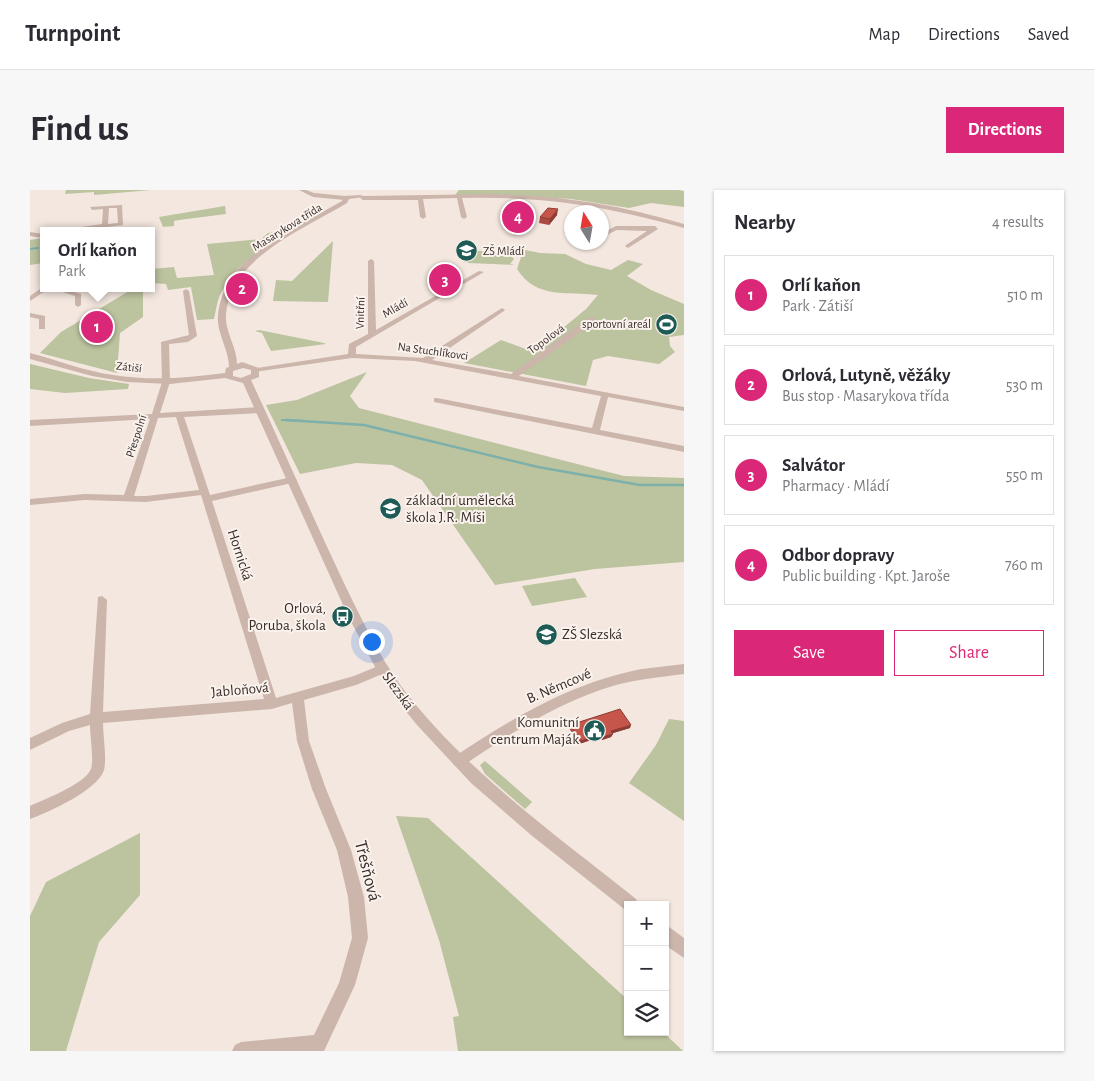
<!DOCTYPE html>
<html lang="en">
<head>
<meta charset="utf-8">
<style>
  body { margin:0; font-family:"Alegreya Sans",sans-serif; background:#f7f7f7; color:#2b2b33 }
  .controls { position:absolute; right:15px; bottom:15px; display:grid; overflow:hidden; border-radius:0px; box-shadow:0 1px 4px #0004 }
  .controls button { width:45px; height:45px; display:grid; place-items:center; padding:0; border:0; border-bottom:1px solid #e1e1e2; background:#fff; color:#2b2b33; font:25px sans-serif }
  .compass { position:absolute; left:534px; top:15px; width:45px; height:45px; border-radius:50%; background:#fff; box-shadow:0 1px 4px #0004; rotate:349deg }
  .you { position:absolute; left:341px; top:451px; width:18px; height:18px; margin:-12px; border:4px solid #fff; border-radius:50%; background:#1a73e8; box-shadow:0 0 0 8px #1a73e833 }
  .badge { display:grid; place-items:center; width:32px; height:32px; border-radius:50%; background:#db2777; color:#fff; font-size:16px; font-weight:700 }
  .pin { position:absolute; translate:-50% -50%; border:2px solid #fff; box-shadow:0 1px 5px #0006 }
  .popup { position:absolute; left:10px; top:37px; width:115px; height:65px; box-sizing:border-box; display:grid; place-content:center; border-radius:0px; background:#fff; filter:drop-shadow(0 1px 4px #0005); font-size:16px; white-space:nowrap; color:#7c7c81 }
  .popup b { font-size:19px; color:#2b2b33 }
  .popup::after { content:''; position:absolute; left:50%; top:100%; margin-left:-10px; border:10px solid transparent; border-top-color:#fff }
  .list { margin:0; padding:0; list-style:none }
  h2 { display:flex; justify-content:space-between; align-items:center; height:65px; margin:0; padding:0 20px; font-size:21px }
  h2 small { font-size:16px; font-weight:400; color:#7c7c81 }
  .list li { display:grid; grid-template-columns:32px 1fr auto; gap:15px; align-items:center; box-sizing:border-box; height:80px; margin:0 10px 10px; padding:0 10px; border:1px solid #e1e1e2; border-radius:0px }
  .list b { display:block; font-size:19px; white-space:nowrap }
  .list p { margin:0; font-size:16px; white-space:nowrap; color:#7c7c81 }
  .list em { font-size:16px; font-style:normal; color:#7c7c81 }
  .actions { display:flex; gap:10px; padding:15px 20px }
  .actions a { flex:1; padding:11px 0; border:1px solid #db2777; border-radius:0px; text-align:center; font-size:18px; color:#db2777 }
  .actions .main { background:#db2777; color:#fff }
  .icon { flex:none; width:28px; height:28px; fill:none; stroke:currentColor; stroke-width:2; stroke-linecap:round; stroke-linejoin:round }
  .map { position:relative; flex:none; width:654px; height:861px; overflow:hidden; border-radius:0px }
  header { display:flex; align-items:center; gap:30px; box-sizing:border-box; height:70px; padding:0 25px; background:#fff; border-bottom:1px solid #e1e1e2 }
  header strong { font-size:24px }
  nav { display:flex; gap:28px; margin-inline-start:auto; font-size:18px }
  .intro { display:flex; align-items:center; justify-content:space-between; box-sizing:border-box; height:120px; padding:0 30px }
  h1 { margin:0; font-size:35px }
  .button { padding:12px 22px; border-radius:0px; background:#db2777; color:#fff; font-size:18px; font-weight:700 }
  main { display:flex; gap:30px; padding:0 30px }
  aside { flex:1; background:#fff; border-radius:0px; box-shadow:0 1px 4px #0004 }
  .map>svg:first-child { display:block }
  .green { fill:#bcc39f }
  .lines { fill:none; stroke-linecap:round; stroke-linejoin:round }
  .stream-far1 { stroke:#7eb0ab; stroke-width:2 }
  .stream { stroke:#7eb0ab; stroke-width:2.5 }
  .minor { fill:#ccb5ab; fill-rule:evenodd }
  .tertiary { fill:#ccb5ab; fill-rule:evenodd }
  .wall { fill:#aa4a40 }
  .shaded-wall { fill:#8b3c34 }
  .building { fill:#c6564b; stroke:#8b3c34 }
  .labels { text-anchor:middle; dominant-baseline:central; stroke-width:4; stroke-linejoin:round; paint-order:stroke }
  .far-street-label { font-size:12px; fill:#392d2a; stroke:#faf2ec }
  .far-poi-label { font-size:12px; fill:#392d2a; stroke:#faf2ec; text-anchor:start }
  .poi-label { font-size:15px; fill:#392d2a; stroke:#faf2ec; text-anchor:start }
  .street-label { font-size:15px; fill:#392d2a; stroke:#faf2ec }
  .near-street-label { font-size:18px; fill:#392d2a; stroke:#faf2ec }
</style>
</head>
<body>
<header>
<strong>Turnpoint</strong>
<nav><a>Map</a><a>Directions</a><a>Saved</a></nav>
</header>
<div class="intro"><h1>Find us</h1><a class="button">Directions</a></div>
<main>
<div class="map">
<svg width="654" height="861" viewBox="0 0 654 861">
  <rect width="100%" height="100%" fill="#f3e7df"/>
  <path class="green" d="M36,0H121L64,5V2L35,4Z
    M429,0H648L654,1V17L621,13L599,18L541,9L494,6L425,5Z
    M195,16L196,24L149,30L144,31V36L133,37L129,27Z
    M245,42L254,45C230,60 204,76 191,103C187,110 186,121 184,129L167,130L161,97L138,100L136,94L121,93V79L144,77L147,88L184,85L177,54L231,49L238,43Z
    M13,48V73L0,75V50Z
    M303,51L298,112L243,111L246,90L262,91Z
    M490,59L510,63L535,64L556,74L581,80L598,70L613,74L597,86L621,100L654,114V145L639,147L640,156L645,162L629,174L578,166L563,170L556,196L434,173L471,150L504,162L556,119L568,105C539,101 506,110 487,79L491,67Z
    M431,60L489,63L490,65L479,64L484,69L480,74L485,75L439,73L428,68L433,63Z
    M104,98H111L113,102V127L90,143L87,183L10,163L31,142Z
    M229,140L294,153L296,154L241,161L232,143L225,141Z
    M0,174L59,188L99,194L98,199L35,203L0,199Z
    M337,182L320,206L329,218L594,286L654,288V372L565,379L465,395L392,290L362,275L326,273L270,284L236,215L267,210Z
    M545,388L557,407L502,416L492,396Z
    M639,529L654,531V631L599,593L626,555Z
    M455,571L502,612L495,619L455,584L450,575Z
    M366,626L398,628L598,810V842H633L653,861H428L423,827L429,826L409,750Z
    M110,643V705L69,752L36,861H0V726L16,692Z"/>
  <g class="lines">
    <path class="stream-far1" d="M0,59L8,58
      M252,230L276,231"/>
    <path class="stream" d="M256,230L334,235L508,277L610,295H654"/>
    <path class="minor" d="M269,0H276L284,3L315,6L318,8L315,10L283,7Z
      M463,4C528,5 592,15 654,34V38C576,16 514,6 432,8L437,27L434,29L431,27L427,8L393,9L396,27L393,29L390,27L388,10H333L330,8L333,6Z
      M92,15L93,35L45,41H24L72,34L73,19L62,20L60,17ZM79,18H87L88,33L78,34Z
      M586,36H625L628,39L598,58L595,56L596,55L617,41L587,40L572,47V43Z
      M542,38V42L537,44L534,42Z
      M0,42L13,44V48L0,46Z
      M341,69L344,71L346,140L449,81L454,82L326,157V164L393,168L472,118L475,120L474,121L402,170L481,184L560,127H566V131L489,186L654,217V221L578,207L570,240L654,256V262L404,212V208H407L562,238L571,206L385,171L322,168L224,182V178H227L318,164L319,154L338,144V71Z
      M13,97L32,98L51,104V115L48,117L45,115V106L20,98L0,111V106Z
      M156,99L159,101L167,146L158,152L139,154L140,192L130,223L230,217L234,220L230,223L154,227L180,305L262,287L267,290L262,293L182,311L246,508L324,486L353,474L357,476L359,479L357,482L326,495L274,510L279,551L296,599L321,660L334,707L338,748L325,795L294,861H202L205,855L211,852L284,845L309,793L322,748L318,707L307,660L282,599L267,551L262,513L242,519L73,533C73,545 77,569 74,580C68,600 19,622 0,629V616C15,609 55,594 61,579C64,570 60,546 60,535L39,541L0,560V548L32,533L60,524L68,407L72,406L77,410L73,522L234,509L171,305L116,312L55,310L0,315V309L55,304L94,305L120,229L0,236V230L122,224L132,192L131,152L159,145L153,101ZM146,227L169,300L116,306H104L128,228Z
      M0,123L15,126V139H9V129L0,127Z
      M654,474V484C631,487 608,489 586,495C530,511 481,543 434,575L429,577L424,575L422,571L424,567C482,528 543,492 612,479C626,477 640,476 654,474Z"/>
    <path class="tertiary" d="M314,6L331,5L334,7L319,9L317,13C274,39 199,68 196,126C195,142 207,157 207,174L212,172L229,178V187L221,190C253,258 282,326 314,393C331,428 348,464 371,496C435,581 524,643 606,709L608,715H598V722L501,645L441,593L387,535L362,504L344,475L318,426L213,193L195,188L140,194L97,192L62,186L0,169V163C27,170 54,181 83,185C120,191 158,188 195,183L196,178L199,177C199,159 186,143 188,125C194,64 267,38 312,11ZM213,178L221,180V184L211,188L203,186V181Z
      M635,734L654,748V768L635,755Z"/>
  </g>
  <path class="wall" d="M527,25L519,35L509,33L510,27Z
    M540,535L600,538L583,543L581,547L572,550L570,547L549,554L539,538Z"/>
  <path class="shaded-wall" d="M528,19L527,25L519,35L520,29Z
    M601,535L600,538L580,544L581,541Z
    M571,544L570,547L549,554L551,551Z
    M583,544L581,547L572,550L573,547Z"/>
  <path class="building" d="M518,18L528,19L520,29L510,27Z
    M590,519L601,535L581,541L583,544L573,547L571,544L551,551L540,535Z"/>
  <defs>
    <symbol id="school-disc" viewBox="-11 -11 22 22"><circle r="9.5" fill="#1f5b56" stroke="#faf2ec"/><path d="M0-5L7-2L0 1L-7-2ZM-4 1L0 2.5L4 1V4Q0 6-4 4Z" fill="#fff"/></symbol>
    <symbol id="stadium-disc" viewBox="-11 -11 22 22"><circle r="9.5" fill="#1f5b56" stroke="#faf2ec"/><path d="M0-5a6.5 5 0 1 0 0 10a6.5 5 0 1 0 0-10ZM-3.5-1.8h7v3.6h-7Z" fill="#fff"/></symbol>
    <symbol id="bus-disc" viewBox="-11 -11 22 22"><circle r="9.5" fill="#1f5b56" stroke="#faf2ec"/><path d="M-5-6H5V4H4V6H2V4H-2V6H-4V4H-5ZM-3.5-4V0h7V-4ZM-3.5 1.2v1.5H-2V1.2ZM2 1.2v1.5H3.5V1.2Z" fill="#fff"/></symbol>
    <symbol id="civic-disc" viewBox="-11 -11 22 22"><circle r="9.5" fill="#1f5b56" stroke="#faf2ec"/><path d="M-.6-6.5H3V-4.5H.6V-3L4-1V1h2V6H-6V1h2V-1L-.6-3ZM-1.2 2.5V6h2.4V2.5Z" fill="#fff"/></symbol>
  </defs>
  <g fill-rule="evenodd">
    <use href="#school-disc" x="424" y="48" width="25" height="25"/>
    <use href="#stadium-disc" x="624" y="122" width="25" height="25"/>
    <use href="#school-disc" x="348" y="306" width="25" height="25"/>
    <use href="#bus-disc" x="300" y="414" width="25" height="25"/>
    <use href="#school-disc" x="504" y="432" width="25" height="25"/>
    <use href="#civic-disc" x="552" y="528" width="25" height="25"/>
  </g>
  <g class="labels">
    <g class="far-street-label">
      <text transform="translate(257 37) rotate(-32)">Masarykova třída</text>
      <text transform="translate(365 118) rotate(-30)">Mládí</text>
      <text transform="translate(330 123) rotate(-88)">Vnitřní</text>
      <text transform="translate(516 149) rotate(-36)">Topolová</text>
      <text transform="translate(403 161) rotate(8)">Na Stuchlíkovci</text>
      <text transform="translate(99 177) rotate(6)">Zátiší</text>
      <text transform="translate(106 246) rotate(-72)">Přespolní</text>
    </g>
    <g class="far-poi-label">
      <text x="453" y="61">ZŠ Mládí</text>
      <text x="621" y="134" text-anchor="end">sportovní areál</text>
    </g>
    <g class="poi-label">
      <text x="376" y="310">základní umělecká<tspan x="376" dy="17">škola J.R. Míši</tspan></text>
      <text x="296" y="418" text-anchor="end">Orlová,<tspan x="296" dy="17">Poruba, škola</tspan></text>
      <text x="532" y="444">ZŠ Slezská</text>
      <text x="549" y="532" text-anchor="end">Komunitní<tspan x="549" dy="17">centrum Maják</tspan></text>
    </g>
    <g class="street-label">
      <text transform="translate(210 365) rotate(72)">Hornická</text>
      <text transform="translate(529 496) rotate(-23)">B. Němcové</text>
      <text transform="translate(210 500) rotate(-5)">Jabloňová</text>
      <text transform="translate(368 501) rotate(54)">Slezská</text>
    </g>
    <g class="near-street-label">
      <text transform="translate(337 681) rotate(76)">Třešňová</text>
    </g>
  </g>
</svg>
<div class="controls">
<button>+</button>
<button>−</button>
<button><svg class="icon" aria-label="layers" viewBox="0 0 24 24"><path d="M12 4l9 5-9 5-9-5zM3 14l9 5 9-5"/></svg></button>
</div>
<svg class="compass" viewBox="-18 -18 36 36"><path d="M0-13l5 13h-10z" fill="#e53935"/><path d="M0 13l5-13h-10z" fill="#7c7c81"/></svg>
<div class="you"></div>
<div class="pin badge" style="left:67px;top:137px">1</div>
<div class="popup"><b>Orlí kaňon</b>Park</div>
<div class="pin badge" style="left:212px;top:99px">2</div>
<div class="pin badge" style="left:415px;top:90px">3</div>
<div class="pin badge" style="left:488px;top:27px">4</div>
</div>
<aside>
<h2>Nearby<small>4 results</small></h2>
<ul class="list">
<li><span class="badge">1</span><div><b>Orlí kaňon</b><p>Park · Zátiší</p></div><em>510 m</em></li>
<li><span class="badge">2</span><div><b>Orlová, Lutyně, věžáky</b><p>Bus stop · Masarykova třída</p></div><em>530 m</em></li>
<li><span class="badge">3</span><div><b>Salvátor</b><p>Pharmacy · Mládí</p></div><em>550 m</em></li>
<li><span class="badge">4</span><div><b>Odbor dopravy</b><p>Public building · Kpt. Jaroše</p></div><em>760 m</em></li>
</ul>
<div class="actions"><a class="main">Save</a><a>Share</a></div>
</aside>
</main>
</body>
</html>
